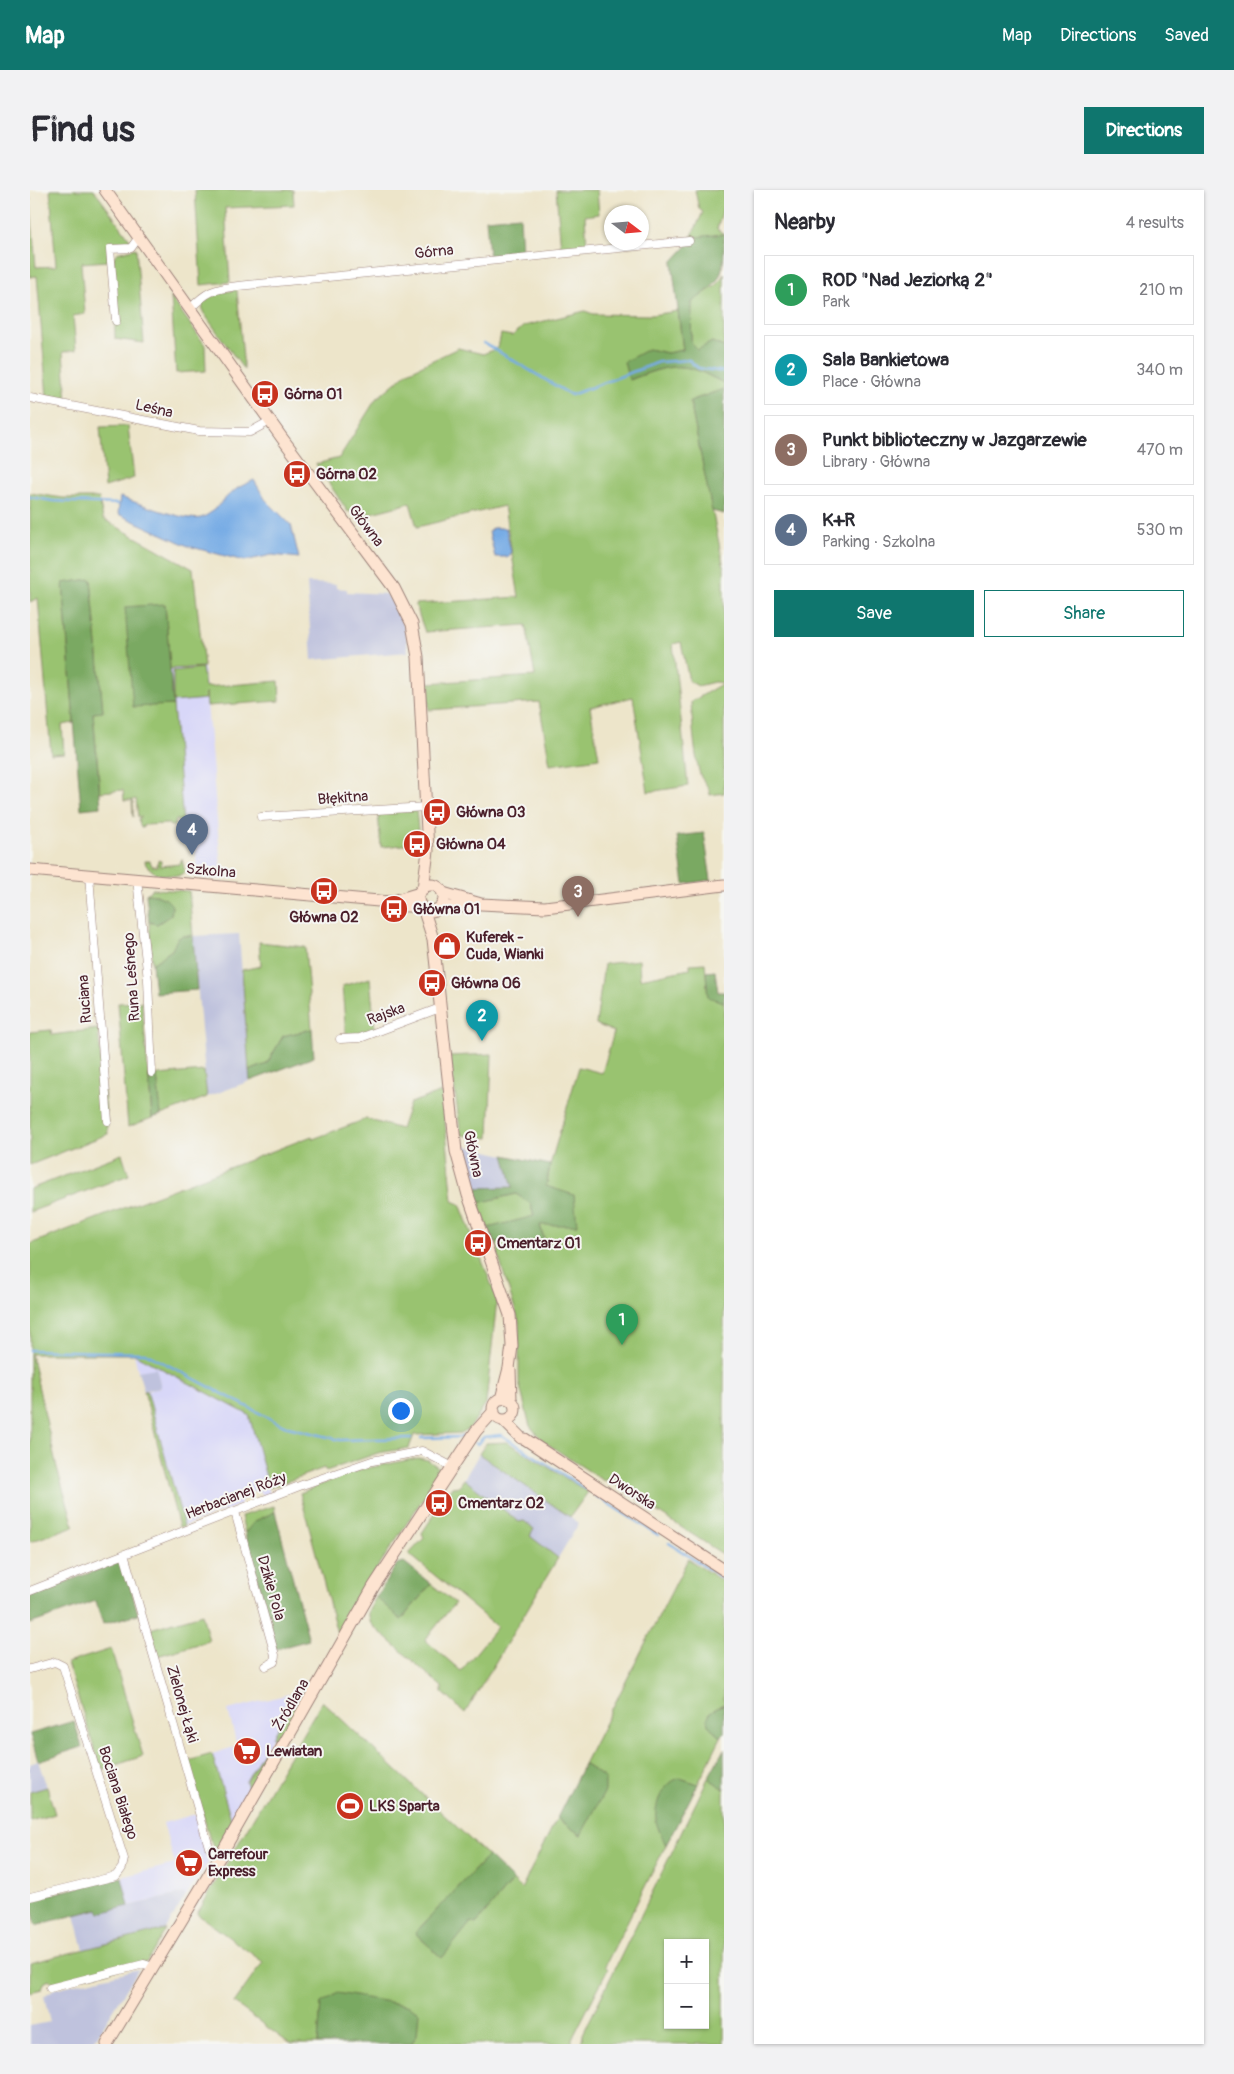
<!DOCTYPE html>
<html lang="en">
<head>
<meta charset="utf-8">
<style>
  body { margin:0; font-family:Pangolin,sans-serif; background:#f2f2f3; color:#2b2b33 }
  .controls { position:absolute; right:15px; bottom:15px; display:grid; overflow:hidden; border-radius:0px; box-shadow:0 1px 4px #0004 }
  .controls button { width:45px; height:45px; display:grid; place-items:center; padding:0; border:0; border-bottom:1px solid #e1e1e2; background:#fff; color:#2b2b33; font:25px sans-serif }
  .compass { position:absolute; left:574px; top:15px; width:45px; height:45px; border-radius:50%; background:#fff; box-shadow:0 1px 4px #0004; rotate:106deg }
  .you { position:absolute; left:370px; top:1220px; width:18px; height:18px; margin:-12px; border:4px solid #fff; border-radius:50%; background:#1a73e8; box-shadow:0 0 0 8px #1a73e833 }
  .badge { display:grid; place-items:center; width:32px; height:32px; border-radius:50%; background:#0f766e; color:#fff; font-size:16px; font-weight:700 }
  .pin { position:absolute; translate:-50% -41px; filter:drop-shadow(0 1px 2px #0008) }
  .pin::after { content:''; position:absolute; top:26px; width:18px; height:15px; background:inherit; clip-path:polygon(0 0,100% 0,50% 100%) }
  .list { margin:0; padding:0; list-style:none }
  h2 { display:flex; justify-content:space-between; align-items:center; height:65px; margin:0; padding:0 20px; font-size:21px }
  h2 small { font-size:16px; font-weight:400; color:#7c7c81 }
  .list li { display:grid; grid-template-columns:32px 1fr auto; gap:15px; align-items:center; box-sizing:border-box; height:70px; margin:0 10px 10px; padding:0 10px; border:1px solid #e1e1e2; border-radius:0px }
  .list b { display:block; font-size:19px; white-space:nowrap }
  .list p { margin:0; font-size:16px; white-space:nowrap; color:#7c7c81 }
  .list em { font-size:16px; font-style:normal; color:#7c7c81 }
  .actions { display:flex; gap:10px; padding:15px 20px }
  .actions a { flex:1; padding:11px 0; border:1px solid #0f766e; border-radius:0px; text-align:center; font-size:18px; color:#0f766e }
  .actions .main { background:#0f766e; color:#fff }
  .map { position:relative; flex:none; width:694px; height:1854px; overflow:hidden; border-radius:0px }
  header { display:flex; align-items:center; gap:30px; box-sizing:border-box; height:70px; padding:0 25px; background:#0f766e; color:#fff }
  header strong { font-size:24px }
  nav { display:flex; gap:28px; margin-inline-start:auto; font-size:18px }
  .intro { display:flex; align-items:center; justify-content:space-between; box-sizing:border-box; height:120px; padding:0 30px }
  h1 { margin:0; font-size:35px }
  .button { padding:12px 22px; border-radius:0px; background:#0f766e; color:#fff; font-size:18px; font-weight:700 }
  main { display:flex; gap:30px; padding:0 30px }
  aside { flex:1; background:#fff; border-radius:0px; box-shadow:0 1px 4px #0004 }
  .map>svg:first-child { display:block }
  .built { fill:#d8d7f8 }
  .industrial { fill:#bfc2dd }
  .green { fill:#99c370; stroke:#72714e; fill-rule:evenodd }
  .forest { fill:#7aa962; stroke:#626446 }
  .water { fill:#77ace5; stroke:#606688 }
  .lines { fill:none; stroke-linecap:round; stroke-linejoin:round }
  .stream { stroke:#77ace5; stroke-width:2.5 }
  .street-casing { stroke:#9c827a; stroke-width:9 }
  .secondary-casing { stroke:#9c827a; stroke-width:13 }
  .street { stroke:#fff; stroke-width:8 }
  .secondary { stroke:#fde4d1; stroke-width:11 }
  .labels { text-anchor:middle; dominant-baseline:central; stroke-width:4; stroke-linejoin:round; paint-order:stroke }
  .street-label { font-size:15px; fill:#4a1f2b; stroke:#f6f6f2 }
  .poi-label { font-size:15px; font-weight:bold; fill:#4a1f2b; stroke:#f6f6f2; text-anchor:start }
</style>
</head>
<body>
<header>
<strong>Map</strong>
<nav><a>Map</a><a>Directions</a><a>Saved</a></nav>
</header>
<div class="intro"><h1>Find us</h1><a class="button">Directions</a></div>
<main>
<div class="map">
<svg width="694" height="1854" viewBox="0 0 694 1854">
  <rect width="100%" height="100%" fill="#f6f6f2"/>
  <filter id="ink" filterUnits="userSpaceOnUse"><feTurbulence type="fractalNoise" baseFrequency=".02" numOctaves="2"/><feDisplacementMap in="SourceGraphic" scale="10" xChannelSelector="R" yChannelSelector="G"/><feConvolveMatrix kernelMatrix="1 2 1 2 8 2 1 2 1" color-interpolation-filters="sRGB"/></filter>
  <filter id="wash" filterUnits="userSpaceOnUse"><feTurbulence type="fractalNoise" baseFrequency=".0096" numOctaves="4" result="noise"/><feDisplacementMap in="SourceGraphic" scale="20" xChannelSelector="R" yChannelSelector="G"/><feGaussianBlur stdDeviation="1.12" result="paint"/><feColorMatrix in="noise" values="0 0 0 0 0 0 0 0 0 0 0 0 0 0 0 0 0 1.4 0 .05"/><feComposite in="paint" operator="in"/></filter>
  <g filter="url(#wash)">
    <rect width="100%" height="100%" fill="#ede5ca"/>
    <path class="built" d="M174,477L192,689L168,687L164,643L156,633H153L140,479Z
      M104,1164L219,1225L240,1304L235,1306L227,1300L213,1305L210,1315L154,1336L117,1201L131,1197L126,1179L108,1181Z
      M259,1504L262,1515L216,1591L220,1601L202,1632L182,1564L207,1556L198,1520Z
      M166,1624L180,1671L155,1707L154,1703L99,1716L92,1687L145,1674L133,1633Z"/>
    <path class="industrial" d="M277,393L306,394V398L317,399V402L357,404L365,414L376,443L378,462L282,470Z
      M209,744L220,891L177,907L163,746Z
      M432,955L474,965L484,997L442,998Z
      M126,1178L131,1197L114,1201L108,1181Z
      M449,1264L549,1333L528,1368L500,1346L503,1339L494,1331L489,1332L434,1289Z
      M8,1571L17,1597L0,1602V1574Z
      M154,1703L155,1707L136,1739L54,1760L45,1725L69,1719L70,1723Z
      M109,1779L62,1854H0V1836L20,1832L14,1806L24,1799Z"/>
    <path class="green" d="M20,0H64L102,52L78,57V71L51,73L55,124L43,126L46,160L33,162L37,211L17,207L7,86L0,87V8L6,77L26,76Z
      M165,0H263L264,15L195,18L200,92L171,95Z
      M526,0H567L569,24L555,26L557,57L531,59Z
      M665,0H694V15L687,39L694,44L661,48L673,22L669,19Z
      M106,58L114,153L85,149L84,67L87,63Z
      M694,84V157L682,152L667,161L661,152L662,111L687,95Z
      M207,100L214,180L173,122L172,108L186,103Z
      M141,107L175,155L176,181L146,183Z
      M555,121L563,124L622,125L648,121L653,160L637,163L618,159L600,190C615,184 637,175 653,177C667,178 681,187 694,193V199L660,211L694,378V603L680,605C679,596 675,594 671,587C665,573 662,529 661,512L693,493L684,492L668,496L659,491L651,452L643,454L658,596L618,602L603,507L560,517L569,568L520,575L509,512L399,520L398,493L505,486L496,435L395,442L385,414L489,407L474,316L387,337L380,313L330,326L328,330L321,321L318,322L286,274L309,268L346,209L378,182L428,158L453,164L468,158L471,144L482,146L494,136Z
      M98,236L104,288L75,297L70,237Z
      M0,303L33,308H69L73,329L163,379L174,477L140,479L135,414L103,516L143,515L153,633H156L153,636L149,635L148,630H146L144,636H140L139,634L113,635V638H111L108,629L112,627H108L106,609L103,610V627L102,610H94L93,600L70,602L63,523L73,521L61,389L33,393L44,533L32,535L34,563L21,564L8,408L0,412Z
      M172,478L175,497L249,491L250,511L177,516L176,502V509L143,512V481Z
      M386,620L388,639L384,654L351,657L348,623Z
      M152,669L155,682L148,686L126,684L116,675L115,671H120L122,676H127L128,670L131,671V676L150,674Z
      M122,699L159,701L163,746H152L142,760L122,774L119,732L127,734L141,725L142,715L127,705L116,704Z
      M229,752L275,757L282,839L253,846L237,874L219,881L212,780L231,776Z
      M609,770L610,789L660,779V774L675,773L678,807L694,812V1365L577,1289L574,1291L513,1251L500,1236L489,1193V1132L468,1065V1057L463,1052H515L510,1035L520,975L549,877L572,883L584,842L566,834L574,774Z
      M340,788L345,839L321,847L316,845L312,796Z
      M112,812L122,928L98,937L88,813Z
      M68,839L78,944L0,975V842L21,840L22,845Z
      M462,864L459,948L431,945L420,866Z
      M174,881L177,907L131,925L127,885Z
      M412,902L423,1011L430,1014L467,1109L456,1213L440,1238L431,1243L384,1245L379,1258L348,1263L296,1281L294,1278L239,1298L219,1225L104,1164H1L28,1282L44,1336L0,1352V1054L282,946L283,949L336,929L371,939L380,913Z
      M92,964L99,985L0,1022V999Z
      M486,1004L500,1013L504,1027L458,1038L448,1013Z
      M114,1201H117L152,1328L154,1336L149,1337Z
      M477,1252L558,1302L540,1327L449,1264L456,1253Z
      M388,1268L398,1270L412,1280L346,1380L308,1447L270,1303L328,1280Z
      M434,1289L489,1332L494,1331L504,1339L500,1346L528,1368L435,1523L412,1502V1497L341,1434L338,1422L346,1407L372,1429L401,1394L425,1413L395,1450L431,1481L467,1437L379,1364L394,1348L392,1343L422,1297L429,1296Z
      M244,1316L245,1322L225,1331L215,1343L211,1326Z
      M658,1369L694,1392V1514L689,1516L678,1535L691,1547L668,1594L650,1588L626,1630L636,1655L575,1776L578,1779L542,1849V1854H381L387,1845L291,1813L288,1854H260L204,1813L233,1772L167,1724L292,1511L458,1666L385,1743L412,1768L441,1731L446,1734L483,1690L491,1699L527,1628L551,1645L575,1588L554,1574Z
      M172,1424L179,1451L127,1466L120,1439Z
      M81,1459L113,1566L71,1580L37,1473Z
      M278,1490L284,1493L249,1552L242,1547Z
      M234,1561L241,1567L223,1600L218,1598L216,1591Z
      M182,1564L202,1632L186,1660L180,1650L158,1571Z
      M678,1588L694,1599V1854H551L553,1844ZM638,1753H675V1835H638Z
      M17,1597L25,1624L0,1631V1602Z
      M136,1739L117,1772L26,1793L19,1790L14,1793L12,1799L0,1802V1773Z"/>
    <path class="forest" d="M490,26L492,63L459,66L456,29Z
      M694,44C694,83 694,91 662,112L661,152L667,160L682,152L694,157V193C681,187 667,178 653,177C636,175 615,184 599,190L594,172L618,159L637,163L653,160L642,72L665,47Z
      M694,199V324L682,321L660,211Z
      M61,389L73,522L63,523L71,617L51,619L33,393Z
      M135,414L143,515L103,517L95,417Z
      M674,643L681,690L654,694L647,646Z
      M116,704L126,705L136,709L142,715L141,725L127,734L119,732Z
      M152,746H163L167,800L125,803L122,774L142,760L147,749Z
      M685,781L688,802H694V812L678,807L676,782Z
      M282,839L284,867L220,891L219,881L237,874L253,846Z
      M127,885L131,925L122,928L119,886Z
      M474,965L520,975L516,996L544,1005L547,1035H510L515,1053L463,1052L458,1038L504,1026L500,1013L486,1004L448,1013L442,998L483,997Z
      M245,1322L279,1450L246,1459L215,1343L225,1331Z
      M93,1370L108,1424L73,1434L66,1411L0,1434V1406Z
      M374,1372L401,1394L371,1430L346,1407L367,1374Z
      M694,1514V1542L691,1547L678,1535L677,1529L680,1522Z
      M44,1531L52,1557L8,1571L0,1544Z
      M694,1559V1599L678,1588Z
      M554,1574L575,1588V1601L551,1645L527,1628Z
      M650,1588L668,1594L636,1655C632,1647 627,1638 626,1629C624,1613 634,1592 650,1588Z
      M458,1666L483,1690L446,1734L441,1732L412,1768L385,1743Z
      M92,1687L99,1716L70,1723L68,1719L6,1735L1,1715L5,1708Z
      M308,1803L376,1815L389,1822L387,1845L381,1854H288L291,1813Z"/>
    <path class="water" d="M224,290L235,309L261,335L269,368L242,365L214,371L158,356L88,324L90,307C106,312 156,332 171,328C185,323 192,309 204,301C209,296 217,294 224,290Z
      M462,338H476L481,362L479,367H465L459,342Z"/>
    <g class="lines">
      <path class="stream" d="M454,153L541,205L629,172L659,170L668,178L694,182
        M0,307L23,311L88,314
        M0,1160L115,1163L254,1236L310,1250L381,1248
        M391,1248L435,1247
        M445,1253L447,1254L454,1247L471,1245L476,1248L556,1299
        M566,1306L628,1345
        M639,1353L694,1389"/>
    </g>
  </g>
  <g filter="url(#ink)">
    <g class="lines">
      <defs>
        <path id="street" d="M160,119C177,101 184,99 208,96L659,51
          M86,131L80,59L101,58L109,47
          M0,208L169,241L220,242L240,231
          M231,627L396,617
          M59,685L78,931
          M107,689L118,790L122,883
          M310,849L330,848L410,818
          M205,1322L245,1465L244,1472L236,1476
          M94,1364L179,1657L189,1668
          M0,1401L272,1295L342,1271L392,1261L423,1277
          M0,1479L25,1472L33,1476L94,1669L92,1678L86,1686L0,1707
          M20,1798L114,1774L123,1777"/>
        <path id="secondary" d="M75,0L252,248L364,398L382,434L388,467L398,661L393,699
          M0,680L360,712L365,715L392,717
          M388 708a13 13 0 1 1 26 0a13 13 0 1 1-26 0Z
          M413,703L451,714L515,717L694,695
          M360,712L390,703
          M411,717L443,716
          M393,718L403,749L426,961L438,1005L480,1125L482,1156L479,1178L471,1209
          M480,1180L481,1210
          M463 1219a11 11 0 1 1 22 0a11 11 0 1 1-22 0Z
          M473,1230L491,1248L495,1249L694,1380
          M77,1854L189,1668L344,1396L446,1241L464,1221"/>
      </defs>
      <use href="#street" class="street-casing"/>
      <use href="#secondary" class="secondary-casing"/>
      <use href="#street" class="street"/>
      <use href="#secondary" class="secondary"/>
    </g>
  </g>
  <defs>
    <symbol id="bus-disc" viewBox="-11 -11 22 22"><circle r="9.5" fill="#c8321e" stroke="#f6f6f2"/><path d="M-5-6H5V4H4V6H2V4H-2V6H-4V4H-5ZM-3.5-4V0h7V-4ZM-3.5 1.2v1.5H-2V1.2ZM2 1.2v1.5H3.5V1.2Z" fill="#fff"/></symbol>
    <symbol id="shop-disc" viewBox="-11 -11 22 22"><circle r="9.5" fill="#c8321e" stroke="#f6f6f2"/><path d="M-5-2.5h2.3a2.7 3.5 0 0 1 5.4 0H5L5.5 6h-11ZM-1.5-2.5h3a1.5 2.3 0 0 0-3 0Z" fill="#fff"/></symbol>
    <symbol id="supermarket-disc" viewBox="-11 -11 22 22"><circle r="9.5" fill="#c8321e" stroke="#f6f6f2"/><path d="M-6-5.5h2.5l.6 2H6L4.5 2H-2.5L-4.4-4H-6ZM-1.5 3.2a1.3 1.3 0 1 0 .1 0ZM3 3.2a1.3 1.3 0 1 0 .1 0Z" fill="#fff"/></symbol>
    <symbol id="stadium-disc" viewBox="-11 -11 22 22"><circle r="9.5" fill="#c8321e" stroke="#f6f6f2"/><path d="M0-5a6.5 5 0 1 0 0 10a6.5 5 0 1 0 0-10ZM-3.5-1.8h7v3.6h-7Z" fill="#fff"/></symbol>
  </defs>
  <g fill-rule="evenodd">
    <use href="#bus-disc" x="219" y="188" width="32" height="32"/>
    <use href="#bus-disc" x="251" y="268" width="32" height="32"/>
    <use href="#bus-disc" x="391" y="606" width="32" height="32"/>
    <use href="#bus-disc" x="371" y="638" width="32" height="32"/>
    <use href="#bus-disc" x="278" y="685" width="32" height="32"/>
    <use href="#bus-disc" x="348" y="703" width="32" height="32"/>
    <use href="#shop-disc" x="401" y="740" width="32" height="32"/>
    <use href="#bus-disc" x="386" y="777" width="32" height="32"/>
    <use href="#bus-disc" x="432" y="1037" width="32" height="32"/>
    <use href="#bus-disc" x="393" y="1297" width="32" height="32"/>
    <use href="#supermarket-disc" x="201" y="1545" width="32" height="32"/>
    <use href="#stadium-disc" x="304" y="1600" width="32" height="32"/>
    <use href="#supermarket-disc" x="143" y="1657" width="32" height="32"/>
  </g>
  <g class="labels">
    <g class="street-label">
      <text transform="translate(404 62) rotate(-6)">Górna</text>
      <text transform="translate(124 219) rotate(13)">Leśna</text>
      <text transform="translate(336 336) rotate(53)">Główna</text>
      <text transform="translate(313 608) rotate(-4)">Błękitna</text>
      <text transform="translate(181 681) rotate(5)">Szkolna</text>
      <text transform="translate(102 787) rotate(-94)">Runa Leśnego</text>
      <text transform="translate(55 809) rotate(-94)">Ruciana</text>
      <text transform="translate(356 824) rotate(-20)">Rajska</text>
      <text transform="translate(443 964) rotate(78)">Główna</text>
      <text transform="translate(602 1302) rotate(33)">Dworska</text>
      <text transform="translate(206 1306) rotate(-21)">Herbacianej Róży</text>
      <text transform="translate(241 1398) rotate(74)">Dzikie Pola</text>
      <text transform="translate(152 1514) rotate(74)">Zielonej Łąki</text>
      <text transform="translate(261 1515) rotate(-60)">Źródlana</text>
      <text transform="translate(88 1603) rotate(72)">Bociana Białego</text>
    </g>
    <g class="poi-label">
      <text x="254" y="204">Górna 01</text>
      <text x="286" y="284">Górna 02</text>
      <text x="426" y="622">Główna 03</text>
      <text x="406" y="654">Główna 04</text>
      <text x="383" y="719">Główna 01</text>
      <text x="294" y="727" text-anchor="middle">Główna 02</text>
      <text x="436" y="747">Kuferek -<tspan x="436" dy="17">Cuda, Wianki</tspan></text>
      <text x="421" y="793">Główna 06</text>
      <text x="467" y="1053">Cmentarz 01</text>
      <text x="428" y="1313">Cmentarz 02</text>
      <text x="236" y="1561">Lewiatan</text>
      <text x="339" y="1616">LKS Sparta</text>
      <text x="178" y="1664">Carrefour<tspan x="178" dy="17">Express</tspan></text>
    </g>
  </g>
</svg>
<div class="controls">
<button>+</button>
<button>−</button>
</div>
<svg class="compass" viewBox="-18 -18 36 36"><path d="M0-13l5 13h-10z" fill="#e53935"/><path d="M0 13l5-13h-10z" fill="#7c7c81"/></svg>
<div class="you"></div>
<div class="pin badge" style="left:592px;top:1155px;background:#2e9e5b">1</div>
<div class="pin badge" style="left:452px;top:851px;background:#0f9aa8">2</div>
<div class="pin badge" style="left:548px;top:727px;background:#8d6e63">3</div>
<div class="pin badge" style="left:162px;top:665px;background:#5c6f8a">4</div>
</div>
<aside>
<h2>Nearby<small>4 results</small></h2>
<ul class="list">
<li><span class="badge" style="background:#2e9e5b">1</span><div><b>ROD &quot;Nad Jeziorką 2&quot;</b><p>Park</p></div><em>210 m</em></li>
<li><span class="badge" style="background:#0f9aa8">2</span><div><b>Sala Bankietowa</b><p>Place · Główna</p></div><em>340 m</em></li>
<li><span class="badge" style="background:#8d6e63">3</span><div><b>Punkt biblioteczny w Jazgarzewie</b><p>Library · Główna</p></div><em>470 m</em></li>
<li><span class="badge" style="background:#5c6f8a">4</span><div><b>K+R</b><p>Parking · Szkolna</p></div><em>530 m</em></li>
</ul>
<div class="actions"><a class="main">Save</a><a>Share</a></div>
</aside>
</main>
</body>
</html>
